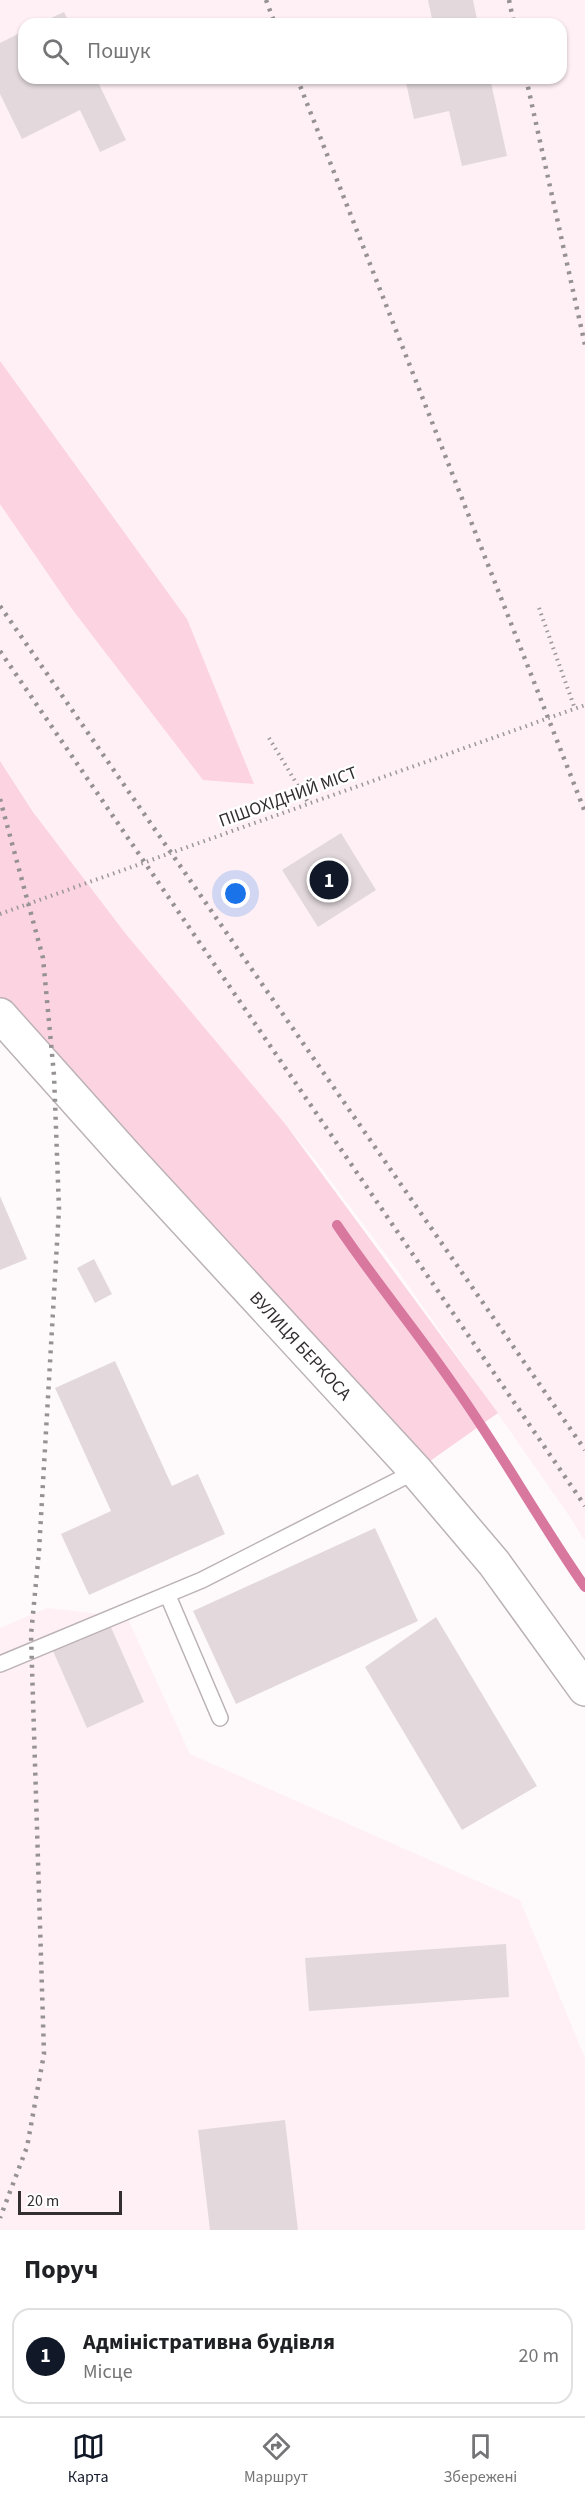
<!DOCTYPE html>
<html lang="uk">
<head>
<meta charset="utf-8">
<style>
  body { margin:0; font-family:"Source Sans 3",sans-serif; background:#f2f2f2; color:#202124 }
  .scale { position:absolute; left:18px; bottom:15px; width:104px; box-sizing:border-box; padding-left:6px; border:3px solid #332f30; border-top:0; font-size:16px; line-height:21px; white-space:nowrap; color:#332f30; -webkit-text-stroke:4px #fff; paint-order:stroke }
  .you { position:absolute; left:236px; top:894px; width:21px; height:21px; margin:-15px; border:4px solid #fff; border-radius:50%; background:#1a73e8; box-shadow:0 0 0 9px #1a73e833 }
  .badge { display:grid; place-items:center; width:39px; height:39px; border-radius:50%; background:#111827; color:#fff; font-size:20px; font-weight:700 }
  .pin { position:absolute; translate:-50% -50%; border:3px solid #fff; box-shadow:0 2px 6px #0006 }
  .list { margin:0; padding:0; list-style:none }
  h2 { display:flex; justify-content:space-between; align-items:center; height:78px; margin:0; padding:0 24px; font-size:26px }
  h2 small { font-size:20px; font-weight:400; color:#757577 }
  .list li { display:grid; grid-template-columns:39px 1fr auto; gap:18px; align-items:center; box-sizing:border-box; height:96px; margin:0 12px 12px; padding:0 12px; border:2px solid #e0e0e0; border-radius:18px }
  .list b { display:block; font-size:22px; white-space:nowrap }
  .list p { margin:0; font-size:20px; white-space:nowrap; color:#757577 }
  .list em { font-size:20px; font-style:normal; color:#757577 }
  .icon { flex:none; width:33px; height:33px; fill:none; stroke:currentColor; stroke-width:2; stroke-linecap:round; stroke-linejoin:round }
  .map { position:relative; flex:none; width:585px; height:2230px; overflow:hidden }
  .search { position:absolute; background:#fff; box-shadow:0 2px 4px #0004; left:18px; right:18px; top:18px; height:66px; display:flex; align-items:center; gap:15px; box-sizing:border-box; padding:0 21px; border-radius:18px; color:#757577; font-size:22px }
  .sheet { height:186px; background:#fff }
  nav { display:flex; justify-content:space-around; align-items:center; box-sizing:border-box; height:84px; border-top:2px solid #e0e0e0; background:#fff; font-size:16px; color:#757577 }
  nav a { display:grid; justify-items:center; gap:3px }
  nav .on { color:#111827 }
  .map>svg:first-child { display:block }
  .built { fill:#fff0f5; fill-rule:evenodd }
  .green { fill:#fcd3e1 }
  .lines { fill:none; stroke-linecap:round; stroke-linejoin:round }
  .stream { stroke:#d8789f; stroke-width:10 }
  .building { fill:#e3d9dd }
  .service-casing { stroke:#bbb2b5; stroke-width:18 }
  .tertiary-casing { stroke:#bbb2b5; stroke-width:36 }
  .path { stroke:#9c9899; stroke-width:4; stroke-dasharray:1.5 4.5; stroke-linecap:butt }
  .service { stroke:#fff; stroke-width:15 }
  .tertiary { stroke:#fff; stroke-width:33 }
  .rail { stroke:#969293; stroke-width:4.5; stroke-dasharray:3 6; stroke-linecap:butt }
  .path-bridge { stroke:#9c9899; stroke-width:4; stroke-dasharray:1.5 4.5; stroke-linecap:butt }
  .labels { text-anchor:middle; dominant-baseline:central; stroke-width:5; stroke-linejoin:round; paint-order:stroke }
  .street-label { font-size:18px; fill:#332f30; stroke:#fff }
</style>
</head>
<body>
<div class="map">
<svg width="585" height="2230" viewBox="0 0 585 2230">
  <rect width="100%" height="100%" fill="#fefafb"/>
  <path class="built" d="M0,0H585V1541L570,1517L398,1271L316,1161L134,945L57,848L0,761ZM24,24H561V78H24Z
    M47,1608L127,1617L190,1754L520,1900L585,2058V2230H0V1628Z"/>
  <path class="green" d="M0,361L187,619L254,784L203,780L72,609L0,504Z
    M0,761L33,812L125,933L286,1125L498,1413L416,1471L0,1022Z"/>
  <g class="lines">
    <path class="stream" d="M337,1225C374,1280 416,1330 453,1384C500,1450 539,1521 585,1587"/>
  </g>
  <path class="building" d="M428,0H473L478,24H433Z
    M64,12L70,24H38Z
    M24,31V78H96L126,140L100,152L80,110L22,139L0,94V43Z
    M405,78H490L507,156L462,166L449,111L414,119Z
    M341,833L376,890L318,927L282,870Z
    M0,1196L27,1259L0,1270Z
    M94,1259L112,1294L95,1303L77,1268Z
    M115,1361L172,1486L198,1474L225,1534L89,1595L61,1534L111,1511L55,1388Z
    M375,1528L418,1621L236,1704L193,1611Z
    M436,1617L537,1786L462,1830L365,1667Z
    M110,1625L144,1702L87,1728L53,1651Z
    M506,1944L509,1997L309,2011L305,1958Z
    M285,2120L298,2230H210L198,2130Z"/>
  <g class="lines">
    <defs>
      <path id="service" d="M168,1596L220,1718
        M0,1664L202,1580L416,1471"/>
      <g id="tertiary">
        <path id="s1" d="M0,1015L126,1156L416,1471L494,1563L585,1689"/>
      </g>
    </defs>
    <use href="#service" class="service-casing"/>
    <use href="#tertiary" class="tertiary-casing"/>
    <path class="path" d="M539,608L575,709
      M269,738L309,804"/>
    <use href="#service" class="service"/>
    <use href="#tertiary" class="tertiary"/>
    <path class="rail" d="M266,0L275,24
      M509,0L514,24
      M297,78L585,812
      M526,78L585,345
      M0,606L585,1450
      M0,651L585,1506
      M0,799L43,958L54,1075L59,1209L39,1551L31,1635L44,2054L27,2147L0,2218"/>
    <path class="path-bridge" d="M0,914L585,705"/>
  </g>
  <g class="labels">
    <g class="street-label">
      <text transform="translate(288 797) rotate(-20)">ПІШОХІДНИЙ МІСТ</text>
      <text stroke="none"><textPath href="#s1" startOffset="447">ВУЛИЦЯ БЕРКОСА</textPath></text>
    </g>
  </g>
</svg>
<div class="scale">20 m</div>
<div class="you"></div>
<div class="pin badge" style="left:329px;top:880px">1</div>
<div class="search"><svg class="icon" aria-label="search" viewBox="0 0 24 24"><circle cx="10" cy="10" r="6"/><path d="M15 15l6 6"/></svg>Пошук</div>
</div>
<section class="sheet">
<h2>Поруч<small></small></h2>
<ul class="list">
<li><span class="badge">1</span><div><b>Адміністративна будівля</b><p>Місце</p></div><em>20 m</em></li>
</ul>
</section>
<nav>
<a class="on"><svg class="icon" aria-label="map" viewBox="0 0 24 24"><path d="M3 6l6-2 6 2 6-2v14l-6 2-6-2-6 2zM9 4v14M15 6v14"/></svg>Карта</a>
<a><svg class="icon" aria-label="directions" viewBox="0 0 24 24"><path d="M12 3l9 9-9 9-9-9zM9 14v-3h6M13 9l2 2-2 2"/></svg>Маршрут</a>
<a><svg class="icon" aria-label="saved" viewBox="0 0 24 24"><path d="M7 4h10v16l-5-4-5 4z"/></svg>Збережені</a>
</nav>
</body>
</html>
